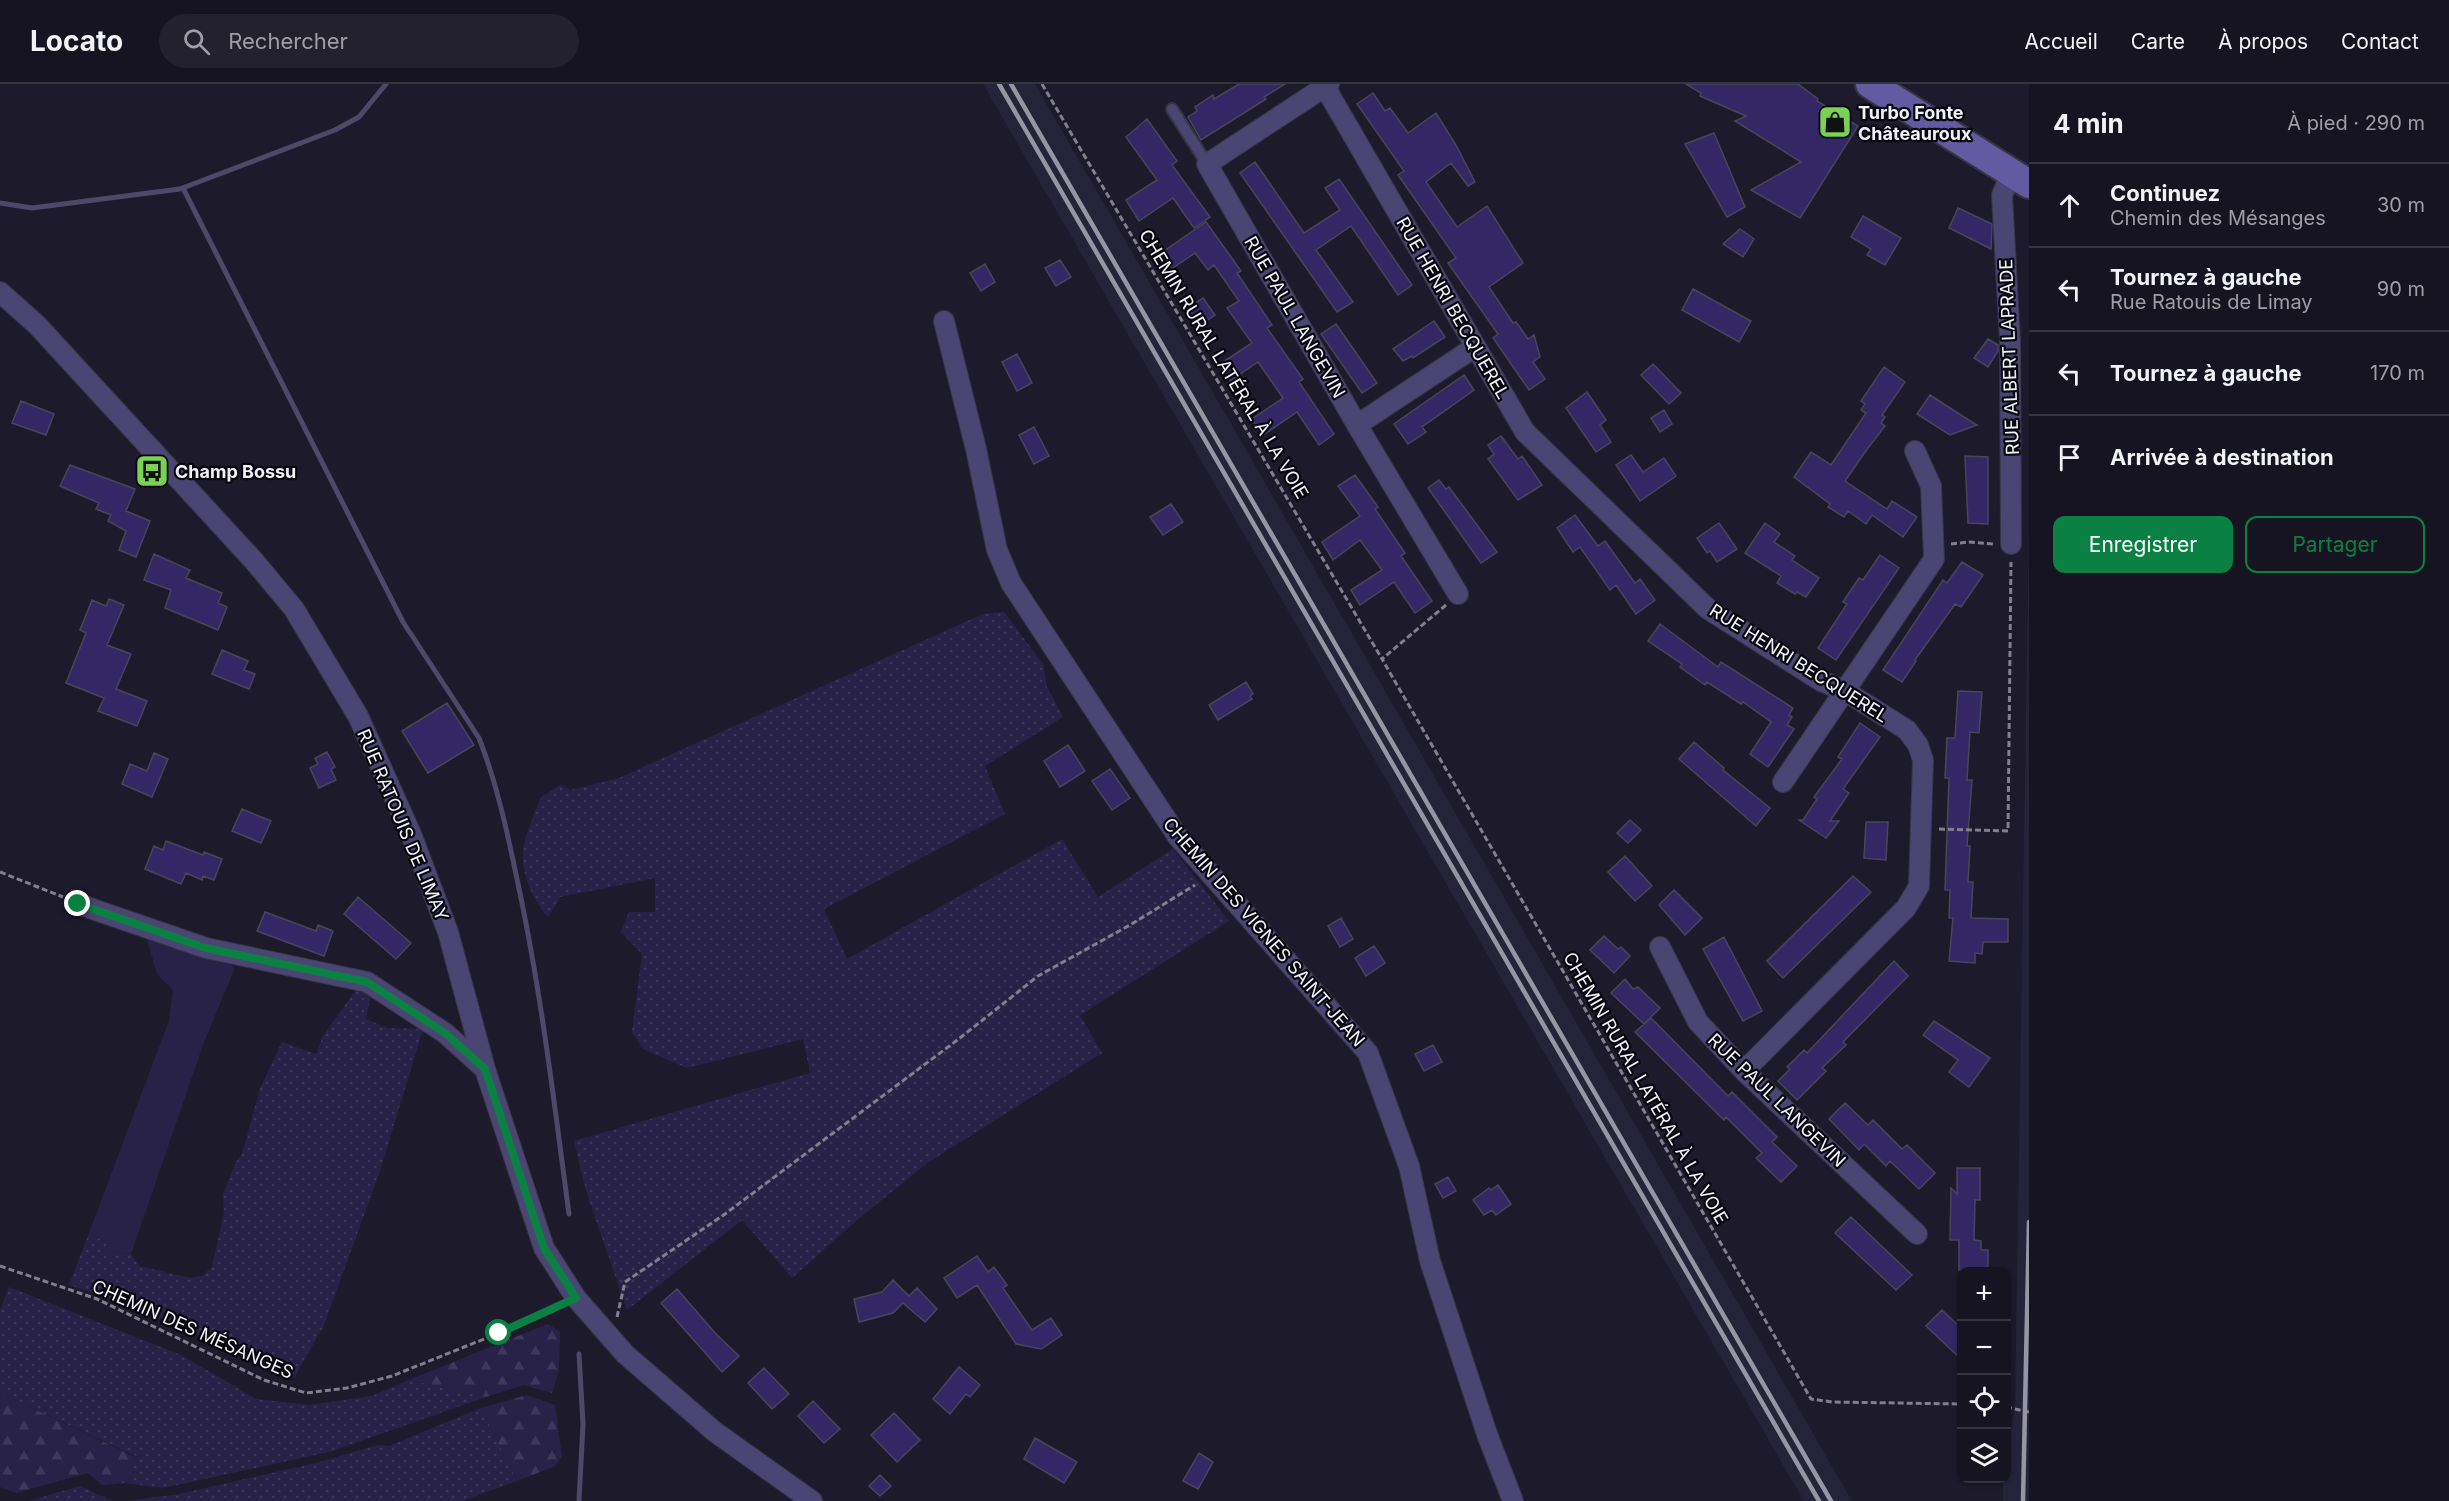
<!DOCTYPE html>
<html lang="fr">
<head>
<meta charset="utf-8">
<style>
  body { margin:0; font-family:Inter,sans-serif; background:#23212d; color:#f1f3f6 }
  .controls { position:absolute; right:18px; bottom:18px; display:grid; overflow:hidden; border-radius:12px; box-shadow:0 2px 4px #0004 }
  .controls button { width:54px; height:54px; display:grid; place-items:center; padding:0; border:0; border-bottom:2px solid #35333e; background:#161420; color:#f1f3f6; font:30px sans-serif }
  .stop { position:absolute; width:18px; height:18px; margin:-14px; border:4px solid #0b8043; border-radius:50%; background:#fff }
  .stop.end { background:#0b8043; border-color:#fff; box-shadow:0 2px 6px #0008 }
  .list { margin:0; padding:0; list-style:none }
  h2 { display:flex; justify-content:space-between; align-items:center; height:78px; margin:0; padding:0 24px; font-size:26px }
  h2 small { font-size:20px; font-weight:400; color:#9e9ea5 }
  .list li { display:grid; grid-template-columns:39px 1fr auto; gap:18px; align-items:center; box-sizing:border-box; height:84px; padding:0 24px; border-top:2px solid #35333e }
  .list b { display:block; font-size:22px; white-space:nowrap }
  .list p { margin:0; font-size:20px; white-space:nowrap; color:#9e9ea5 }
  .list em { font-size:20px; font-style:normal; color:#9e9ea5 }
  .actions { display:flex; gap:12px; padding:18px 24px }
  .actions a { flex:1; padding:14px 0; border:2px solid #0b8043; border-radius:12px; text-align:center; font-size:21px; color:#0b8043 }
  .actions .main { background:#0b8043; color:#fff }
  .icon { flex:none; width:33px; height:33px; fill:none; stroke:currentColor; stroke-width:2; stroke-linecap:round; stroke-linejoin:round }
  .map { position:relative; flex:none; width:2029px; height:1417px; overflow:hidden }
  header { display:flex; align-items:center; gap:36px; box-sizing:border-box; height:84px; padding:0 30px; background:#161420; border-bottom:2px solid #35333e }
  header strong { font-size:28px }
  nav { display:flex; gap:33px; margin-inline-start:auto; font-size:21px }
  .search { width:420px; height:54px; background:#23212d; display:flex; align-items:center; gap:15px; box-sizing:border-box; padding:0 21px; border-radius:33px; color:#9e9ea5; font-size:22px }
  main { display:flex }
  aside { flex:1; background:#161420 }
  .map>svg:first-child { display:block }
  .built { fill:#252338 }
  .grass { fill:url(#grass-dots) }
  .forest { fill:url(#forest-firs) }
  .green { fill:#282249 }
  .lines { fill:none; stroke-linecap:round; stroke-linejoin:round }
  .stream { stroke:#504868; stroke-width:5 }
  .building { fill:#332865; stroke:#474658; stroke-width:1.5 }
  .lane-casing { stroke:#373544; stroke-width:14 }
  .street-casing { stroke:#373544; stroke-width:22 }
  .secondary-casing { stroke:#373544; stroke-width:32 }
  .path { stroke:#807f8c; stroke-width:3; stroke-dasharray:6 3; stroke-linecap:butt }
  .lane { stroke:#4a4572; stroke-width:10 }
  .street { stroke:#4a4572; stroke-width:20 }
  .secondary { stroke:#635aa2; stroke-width:28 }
  .rail { stroke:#9795a2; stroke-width:4.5 }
  .route { stroke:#0b8043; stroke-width:8 }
  .labels { text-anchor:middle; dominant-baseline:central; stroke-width:4.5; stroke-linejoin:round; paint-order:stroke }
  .poi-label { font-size:18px; font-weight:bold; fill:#f2f1fc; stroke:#07070d; text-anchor:start }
  .street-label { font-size:18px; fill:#f2f1fc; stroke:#07070d }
</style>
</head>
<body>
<header>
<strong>Locato</strong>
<div class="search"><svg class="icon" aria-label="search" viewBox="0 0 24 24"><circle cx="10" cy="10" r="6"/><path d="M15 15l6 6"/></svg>Rechercher</div>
<nav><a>Accueil</a><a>Carte</a><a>À propos</a><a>Contact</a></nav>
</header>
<main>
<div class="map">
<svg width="2029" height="1417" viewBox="0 0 2029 1417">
  <defs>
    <pattern id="grass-dots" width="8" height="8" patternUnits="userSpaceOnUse" patternTransform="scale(1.5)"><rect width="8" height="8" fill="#282249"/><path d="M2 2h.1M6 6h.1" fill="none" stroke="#3d385b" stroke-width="1.8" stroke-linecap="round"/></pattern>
    <pattern id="forest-firs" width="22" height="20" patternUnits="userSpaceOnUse" patternTransform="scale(1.5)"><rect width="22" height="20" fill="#282249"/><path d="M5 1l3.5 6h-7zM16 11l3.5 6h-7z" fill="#3d385b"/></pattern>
  </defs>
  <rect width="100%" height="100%" fill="#1d1b2b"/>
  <path class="built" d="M983,0H1035L1852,1417H1804Z
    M2029,444V1417H2003V1395L2006,1394L2007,1370L2015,1326Z"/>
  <path class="grass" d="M1004,528L1043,580L1047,603L1063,633L985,682L1005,730L824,825L847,875L1062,755L1098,813L1173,765L1229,837L1080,931L1102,969L927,1079L856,1137L792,1194L742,1136L627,1226L586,1107L574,1057L810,989L803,955L687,984L643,965L632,948L642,870L621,848L629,828H655V794L560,813L548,833C534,818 521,789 523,768C524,752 535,729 540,714L560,701L571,706L619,694L983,530Z
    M356,906L371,909L366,935L387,944L423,945L380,1087L324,1241L294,1294L147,1227L69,1201L89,1149L105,1158L110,1168L131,1170L139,1182L190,1194L202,1192L212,1183L224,1129L223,1110L236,1078L242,1070L260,1005L282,958L316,970L323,952Z
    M9,1203L181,1271L256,1315L310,1321L372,1312L409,1296L486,1313L329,1368L163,1404L124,1399L138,1373L0,1309V1226Z
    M481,1324L517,1397L462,1417H127L179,1410L316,1379L378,1361L389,1362Z
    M80,1402L112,1417H29Z"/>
  <path class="forest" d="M548,1240L560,1248L559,1286L552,1309L524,1301L486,1313L409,1296Z
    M0,1309L138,1374L124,1399L102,1401L88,1389L16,1409L0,1403Z
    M527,1311L555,1321L562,1373L555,1382L517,1397L481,1324Z"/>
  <path class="green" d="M146,852L233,882L234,886L204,958L131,1170L110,1168L105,1158L89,1149L169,937L173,906L157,890Z"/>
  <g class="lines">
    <path class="stream" d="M183,104L403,538L479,654C497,700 507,747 517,795C541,906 554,1018 569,1130
      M0,119L32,124L180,105L335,46L359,33L386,0
      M579,1417L583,1340L579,1270"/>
  </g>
  <path class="building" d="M1239,0H1285L1264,13L1266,15L1201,56L1188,33L1197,27L1195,23L1213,11L1214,15Z
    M1686,0H1798L1818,15L1817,17L1858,42L1800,134L1751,106L1801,78L1735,37L1746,32L1700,12L1701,9Z
    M1373,9L1385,27L1390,24L1408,49L1436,29L1456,61L1475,98L1468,102L1451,79L1426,98L1457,143L1487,122L1523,179L1489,203L1513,239L1516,238L1528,255L1534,251L1540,273L1533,278L1545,295L1529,306L1493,254L1498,250L1448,179L1456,174L1398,91L1404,87L1357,20Z
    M1147,35L1177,77L1172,81L1210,133L1194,144L1173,114L1139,137L1126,116L1157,96L1126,53Z
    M1714,49L1745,123L1727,133L1685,60Z
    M1255,78L1304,149L1340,126L1325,104L1339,95L1412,201L1398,211L1351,142L1316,166L1353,218L1337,228L1240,89Z
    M1958,124L1992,140L1991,165L1949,144Z
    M1863,132L1901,154L1885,181L1867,171L1871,165L1851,153Z
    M1206,138L1241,187L1237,189L1272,241L1267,244L1303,295L1299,298L1334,350L1319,361L1297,328L1262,352L1252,335L1283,314L1258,278L1230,297L1220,280L1252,259L1227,224L1239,217L1214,181L1208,186L1195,169L1167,188L1158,171Z
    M1740,145L1754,155L1743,173L1723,160Z
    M1060,176L1071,193L1056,202L1045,184Z
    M985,180L995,198L981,207L970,189Z
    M1693,205L1751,237L1739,258L1682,226Z
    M1203,214L1215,231L1199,242L1188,224Z
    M1434,237L1445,253L1413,274L1412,272L1403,277L1393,265Z
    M1336,240L1377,299L1362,309L1321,250Z
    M1988,255L1998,261V267L1988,283L1974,274Z
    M1017,270L1032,299L1017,307L1002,278Z
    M1653,280L1681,309L1669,320L1641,291Z
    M1884,283L1905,298L1882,331L1885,333L1881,339L1885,342L1865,368L1845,397L1887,425L1892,417L1917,433L1903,453L1872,431L1866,440L1848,427L1844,433L1828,423L1830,420L1794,393L1811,368L1831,381L1833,378L1866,329L1861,326L1865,320L1861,317Z
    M1464,291L1474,306L1422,343L1426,348L1408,360L1394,340Z
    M1587,308L1606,336L1600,341L1611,358L1596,368L1566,324Z
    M1930,311L1964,333L1977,341L1950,351L1917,330Z
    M21,317L54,330L46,351L12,339Z
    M1664,326L1672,340L1660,348L1651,334Z
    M1034,343L1049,372L1034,380L1019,351Z
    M1501,352L1518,375L1522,372L1542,401L1518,416L1488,375L1494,370L1488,361Z
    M1631,371L1643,388L1664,374L1676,392L1640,417L1616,381Z
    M1965,372L1988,373V440L1968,439Z
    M70,381L135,405L126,427L150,437L136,473L119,466L126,447L108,437L111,431L96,425L99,419L60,402Z
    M1355,391L1378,423L1375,425L1405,469L1401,472L1432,517L1415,529L1394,498L1360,521L1351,506L1382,486L1360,456L1333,476L1322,458L1360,432L1338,402Z
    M1439,396L1446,405L1449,403L1497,468L1481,479L1428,404Z
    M1171,420L1183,438L1163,451L1150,433Z
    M1575,431L1598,462L1605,457L1635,499L1640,495L1655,516L1636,530L1616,501L1610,506L1580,463L1573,468L1557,444Z
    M1719,439L1737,465L1717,478L1710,467L1707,469L1697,454Z
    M1765,439L1780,450L1774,458L1795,472L1792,476L1819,494L1806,513L1797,508L1795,510L1777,499L1781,492L1745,469Z
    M154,470L190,486L186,494L222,509L218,519L227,523L218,546L165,524L171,506L144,496Z
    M1880,471L1899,484L1836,576L1818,564L1847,520L1843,518L1859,494L1863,496Z
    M1962,478L1983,491L1961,523L1955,520L1915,576L1916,577L1902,598L1883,586L1943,496L1947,499Z
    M109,515L124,521L107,561L131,570L116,605L147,617L137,642L98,627L104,614L66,599L86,549L80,546L92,516L106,522Z
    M1660,540L1718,583L1721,578L1793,624L1789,631L1792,633L1787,641L1794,645L1768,683L1750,670L1771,638L1743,618L1741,620L1707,598L1705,601L1680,583L1682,580L1648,557Z
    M222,566L248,577L244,586L255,590L249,605L212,590Z
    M1246,598L1253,610L1250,612L1252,615L1218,636L1209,621Z
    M1958,607L1982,608L1979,649L1970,648L1967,696H1972L1967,762H1970L1968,798H1973L1971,834L2008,835V858H1983L1982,870L1975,869V879L1949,877L1953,834H1949L1950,806H1945L1949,694H1945L1947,654H1955Z
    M447,619L474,661L428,689L402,647Z
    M1860,639L1880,653L1843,705L1849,709L1830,737H1839L1826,754L1799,736H1803L1817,715L1814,713L1842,675L1838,673Z
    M1694,658L1724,684L1723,686L1770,724L1756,742L1679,675Z
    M1068,661L1085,687L1060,703L1044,677Z
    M327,668L335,683L331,685L336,696L319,704L310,684L318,680L315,674Z
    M154,669L168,675L152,713L122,700L130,680L147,687Z
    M1110,685L1130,714L1112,726L1092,697Z
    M242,725L271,737L261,759L232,747Z
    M1630,736L1641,746L1628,759L1617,749Z
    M1866,738H1888L1886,776L1864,774Z
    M166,757L203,771L204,768L222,775L214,796L203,792L202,796L186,789L181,800L145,785L154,762L163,766Z
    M1625,772L1652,802L1635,817L1608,788Z
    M1853,792L1871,808L1783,894L1767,877Z
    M1674,806L1702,834L1685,851L1659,821Z
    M358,813L411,859L396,875L344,830Z
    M265,828L316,847L318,841L333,847L324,872L257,847Z
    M1341,834L1353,855L1340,863L1328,842Z
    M1604,852L1618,865L1621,863L1630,872L1614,889L1590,866Z
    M1724,853L1762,927L1743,937L1703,865Z
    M1374,862L1385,879L1366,892L1355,874Z
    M1894,877L1908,892L1843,958L1846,961L1822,984L1826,987L1797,1016L1778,997L1790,985L1787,983L1804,966L1807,969Z
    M1625,895L1633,905L1638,903L1660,924L1644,940L1611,909Z
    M1651,934L1728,1012L1732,1008L1777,1053L1772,1058L1797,1082L1781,1098L1756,1074L1762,1069L1726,1033L1724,1036L1635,948Z
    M1934,937L1990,974L1969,1003L1949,988L1958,976L1923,951Z
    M1433,961L1442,978L1424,987L1415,970Z
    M1845,1019L1868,1041L1873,1036L1902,1065L1907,1061L1935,1089L1919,1105L1890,1077L1886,1082L1864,1060L1859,1066L1829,1035Z
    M1957,1084H1980V1116H1975L1974,1156L1981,1157V1166H1988V1187L1959,1186V1156H1950L1951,1104L1957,1110Z
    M1448,1093L1456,1107L1443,1114L1435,1100Z
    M1498,1101L1511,1120L1496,1131L1492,1126L1484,1131L1473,1116L1489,1104L1491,1106Z
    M1851,1133L1912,1191L1896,1206L1835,1149Z
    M977,1172L988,1188L994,1183L1007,1201L1003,1204L1032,1246L1051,1234L1062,1251L1041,1265L1016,1260L977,1201L957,1214L944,1194Z
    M893,1196L909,1212L917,1204L937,1225L925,1238L903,1219L893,1229L859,1238L854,1215L882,1208Z
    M677,1205L716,1250L739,1272L722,1288L661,1219Z
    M1942,1226L1962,1245V1276L1926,1242Z
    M959,1283L980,1301L970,1313L966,1310L950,1330L933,1315Z
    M764,1284L789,1310L772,1325L748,1299Z
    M813,1317L840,1345L824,1359L798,1332Z
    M894,1329L920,1356L897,1378L871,1351Z
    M1035,1354L1077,1378L1064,1399L1024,1375Z
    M1199,1369L1213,1378L1198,1405L1183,1397Z
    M880,1391L891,1402L880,1412L869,1402Z"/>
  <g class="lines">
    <defs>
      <path id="lane" d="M1172,25L1207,80"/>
      <path id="street" d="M1329,0L1207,80L1357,341L1458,510
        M1325,3L1525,348L1708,525L1821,597L1845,607L1907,646L1918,661L1923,676L1919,802L1906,824L1744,987
        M0,208L37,241L254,477L294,525L358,632L411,750L448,848L485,985L544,1164L576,1214L625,1270L715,1348L812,1417
        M944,237L976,365L997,466L1011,499L1178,753L1368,969L1409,1082L1430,1177L1488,1353L1513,1417
        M1357,341L1475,263
        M2011,460L2010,257L2002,111L2012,88
        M1783,698L1934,475L1931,402L1915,367
        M78,820L206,864L367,898L445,949L485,985
        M1660,863L1698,938L1744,987L1917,1150"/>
      <path id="secondary" d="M1870,0L2029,100"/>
    </defs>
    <use href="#lane" class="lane-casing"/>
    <use href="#street" class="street-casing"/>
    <use href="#secondary" class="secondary-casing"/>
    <path class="path" d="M1042,0L1382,575
      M1951,460L1969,458L1993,460
      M1446,521L1382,575L1811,1315L1832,1318L1962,1320
      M1939,745L2008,747L2011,478
      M0,788L63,813
      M0,1182L97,1215L264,1296L306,1309L347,1304L392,1292L499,1249L558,1222
      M617,1233L625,1198L725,1130L960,954L1038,892L1130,841L1195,801
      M2006,1323L2029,1328"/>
    <use href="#lane" class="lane"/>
    <use href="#street" class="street"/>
    <use href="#secondary" class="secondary"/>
    <path class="rail" d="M999,0L1819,1417
      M1011,0L1831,1417
      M2023,1417L2029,1138"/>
  </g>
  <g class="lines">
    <path class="route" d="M78,820L206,864L367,898L445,949L485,985L544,1164L576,1214L499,1249"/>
  </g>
  <defs>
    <symbol id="shop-square" viewBox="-11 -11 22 22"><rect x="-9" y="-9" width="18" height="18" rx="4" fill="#7ad156" stroke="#07070d"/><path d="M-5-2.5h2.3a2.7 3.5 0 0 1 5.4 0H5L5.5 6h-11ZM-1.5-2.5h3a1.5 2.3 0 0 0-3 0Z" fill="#111"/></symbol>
    <symbol id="bus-square" viewBox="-11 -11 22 22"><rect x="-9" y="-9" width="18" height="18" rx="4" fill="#7ad156" stroke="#07070d"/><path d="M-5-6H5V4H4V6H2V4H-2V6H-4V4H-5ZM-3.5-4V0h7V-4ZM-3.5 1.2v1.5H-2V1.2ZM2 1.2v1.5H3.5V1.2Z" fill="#111"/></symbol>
  </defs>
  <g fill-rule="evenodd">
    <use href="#shop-square" x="1816" y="19" width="38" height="38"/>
    <use href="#bus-square" x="133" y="368" width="38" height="38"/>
  </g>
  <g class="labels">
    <g class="poi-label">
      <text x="1858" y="28">Turbo Fonte<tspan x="1858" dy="21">Châteauroux</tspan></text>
      <text x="175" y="387">Champ Bossu</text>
    </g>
    <g class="street-label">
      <text transform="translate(1453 224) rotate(60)">RUE HENRI BECQUEREL</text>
      <text transform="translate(1295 233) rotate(60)">RUE PAUL LANGEVIN</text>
      <text transform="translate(2009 273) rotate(-92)">RUE ALBERT LAPRADE</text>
      <text transform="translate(1224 280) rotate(59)">CHEMIN RURAL LATÉRAL À LA VOIE</text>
      <text transform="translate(1799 579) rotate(32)">RUE HENRI BECQUEREL</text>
      <text transform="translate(403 741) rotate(67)">RUE RATOUIS DE LIMAY</text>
      <text transform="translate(1264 848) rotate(49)">CHEMIN DES VIGNES SAINT-JEAN</text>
      <text transform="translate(1646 1004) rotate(60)">CHEMIN RURAL LATÉRAL À LA VOIE</text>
      <text transform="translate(1777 1016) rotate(44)">RUE PAUL LANGEVIN</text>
      <text transform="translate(193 1245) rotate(24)">CHEMIN DES MÉSANGES</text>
    </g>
  </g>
</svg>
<div class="controls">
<button>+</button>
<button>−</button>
<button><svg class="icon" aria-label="locate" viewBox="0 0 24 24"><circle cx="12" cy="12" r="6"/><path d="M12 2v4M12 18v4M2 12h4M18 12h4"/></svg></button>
<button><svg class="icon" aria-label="layers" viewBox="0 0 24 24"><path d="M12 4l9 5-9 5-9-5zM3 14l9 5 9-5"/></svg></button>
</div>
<div class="stop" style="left:499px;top:1249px"></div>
<div class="stop end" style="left:78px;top:820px"></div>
</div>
<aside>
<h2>4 min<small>À pied · 290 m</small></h2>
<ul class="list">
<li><svg class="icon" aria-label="ahead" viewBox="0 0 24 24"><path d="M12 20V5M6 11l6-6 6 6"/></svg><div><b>Continuez</b><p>Chemin des Mésanges</p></div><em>30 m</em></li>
<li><svg class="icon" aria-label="left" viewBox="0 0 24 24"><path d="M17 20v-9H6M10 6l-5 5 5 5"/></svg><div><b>Tournez à gauche</b><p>Rue Ratouis de Limay</p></div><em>90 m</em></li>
<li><svg class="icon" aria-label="left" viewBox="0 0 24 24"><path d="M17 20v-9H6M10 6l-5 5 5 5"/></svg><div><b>Tournez à gauche</b></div><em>170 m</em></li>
<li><svg class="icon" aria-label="arrive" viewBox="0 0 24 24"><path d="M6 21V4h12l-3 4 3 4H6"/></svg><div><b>Arrivée à destination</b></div></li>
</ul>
<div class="actions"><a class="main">Enregistrer</a><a>Partager</a></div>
</aside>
</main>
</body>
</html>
